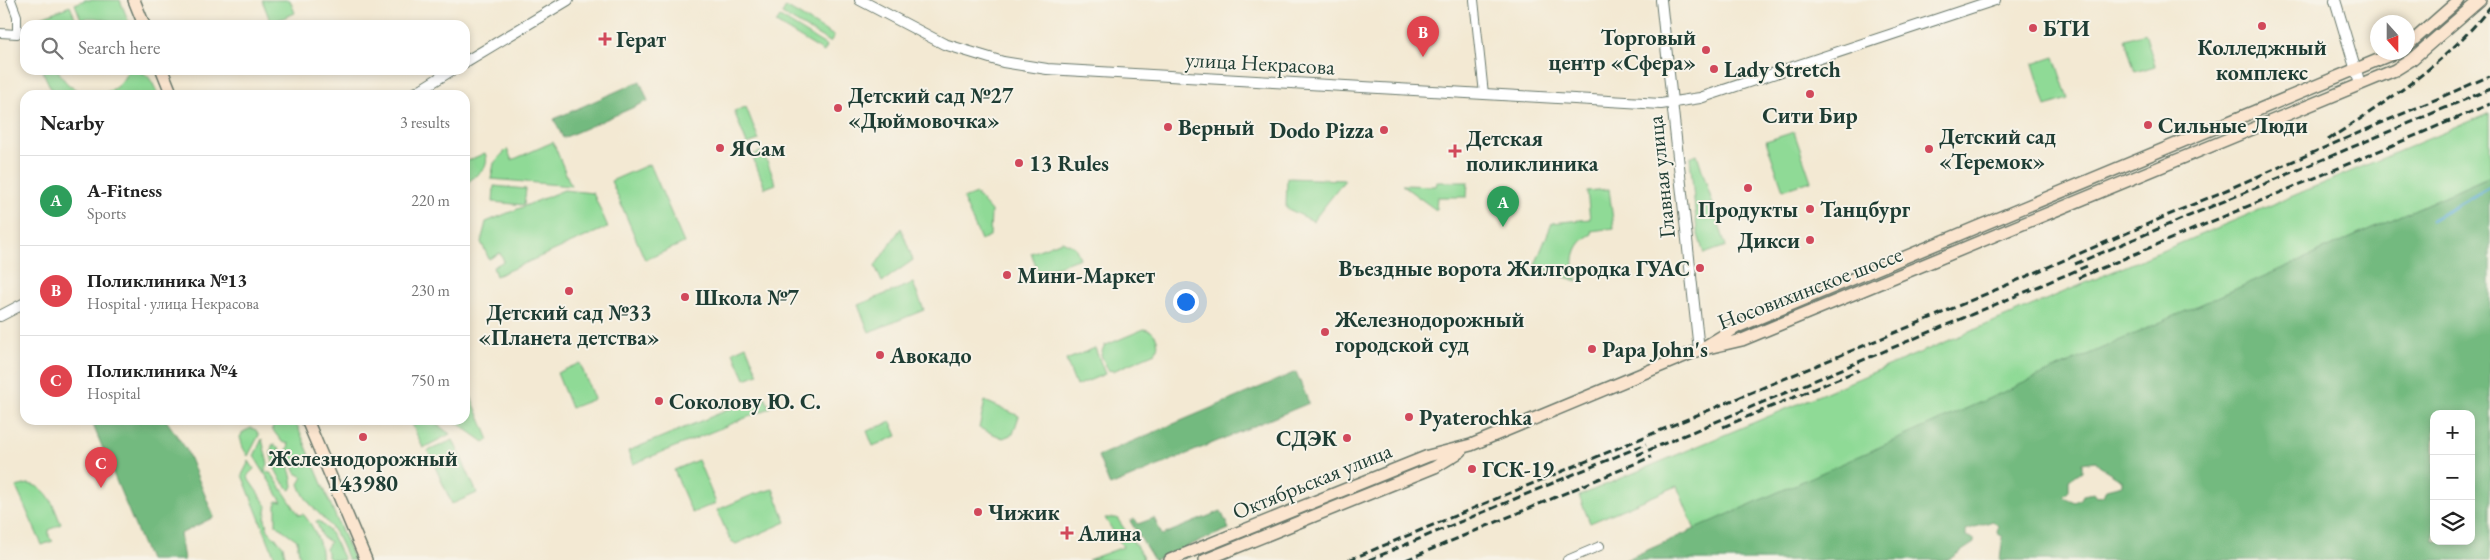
<!DOCTYPE html>
<html lang="en">
<head>
<meta charset="utf-8">
<style>
  body { margin:0; font-family:"EB Garamond",serif; background:#f6f6f6; color:#222 }
  .controls { position:absolute; right:15px; bottom:15px; display:grid; overflow:hidden; border-radius:10px; box-shadow:0 2px 8px #0003 }
  .controls button { width:45px; height:45px; display:grid; place-items:center; padding:0; border:0; border-bottom:1px solid #e0e0e0; background:#fff; color:#222; font:25px sans-serif }
  .compass { position:absolute; left:2370px; top:15px; width:45px; height:45px; border-radius:50%; background:#fff; box-shadow:0 2px 8px #0003; rotate:159deg }
  .you { position:absolute; left:1185px; top:301px; width:18px; height:18px; margin:-12px; border:4px solid #fff; border-radius:50%; background:#1a73e8; box-shadow:0 0 0 8px #1a73e833 }
  .badge { display:grid; place-items:center; width:32px; height:32px; border-radius:50%; background:#0f766e; color:#fff; font-size:16px; font-weight:700 }
  .pin { position:absolute; translate:-50% -41px; filter:drop-shadow(0 1px 2px #0008) }
  .pin::after { content:''; position:absolute; top:26px; width:18px; height:15px; background:inherit; clip-path:polygon(0 0,100% 0,50% 100%) }
  .list { margin:0; padding:0; list-style:none }
  h2 { display:flex; justify-content:space-between; align-items:center; height:65px; margin:0; padding:0 20px; font-size:21px }
  h2 small { font-size:16px; font-weight:400; color:#767676 }
  .list li { display:grid; grid-template-columns:32px 1fr auto; gap:15px; align-items:center; box-sizing:border-box; height:90px; padding:0 20px; border-top:1px solid #e0e0e0 }
  .list b { display:block; font-size:19px; white-space:nowrap }
  .list p { margin:0; font-size:16px; white-space:nowrap; color:#767676 }
  .list em { font-size:16px; font-style:normal; color:#767676 }
  .icon { flex:none; width:28px; height:28px; fill:none; stroke:currentColor; stroke-width:2; stroke-linecap:round; stroke-linejoin:round }
  .map { position:relative; flex:none; width:2490px; height:560px; overflow:hidden }
  .search { position:absolute; background:#fff; box-shadow:0 2px 8px #0003; left:20px; top:20px; width:450px; height:55px; display:flex; align-items:center; gap:12px; box-sizing:border-box; padding:0 18px; border-radius:15px; color:#767676; font-size:19px }
  .panel { position:absolute; background:#fff; box-shadow:0 2px 8px #0003; left:20px; top:90px; width:450px; height:335px; border-radius:15px }
  .map>svg:first-child { display:block }
  .green { fill:#8fda96; stroke:#578c65 }
  .forest { fill:#73ba7f; stroke:#497c5a; fill-rule:evenodd }
  .lines { fill:none; stroke-linecap:round; stroke-linejoin:round }
  .stream { stroke:#5cacd6; stroke-width:3 }
  .minor-casing { stroke:#69796c; stroke-width:10 }
  .tertiary-casing { stroke:#69796c; stroke-width:12 }
  .secondary-casing { stroke:#69796c; stroke-width:14 }
  .minor { stroke:#fff; stroke-width:8 }
  .tertiary { stroke:#fff; stroke-width:10 }
  .secondary { stroke:#fbe5cf; stroke-width:11 }
  .rail { stroke:#1f3d34; stroke-width:3; stroke-dasharray:8 4; stroke-linecap:butt }
  .poi-dot { fill:#d1495b; stroke:#f7f3e8; stroke-width:2 }
  .labels { text-anchor:middle; dominant-baseline:central; stroke-width:4; stroke-linejoin:round; paint-order:stroke }
  .poi-label { font-size:22px; font-weight:bold; fill:#1f3d34; stroke:#f7f3e8; text-anchor:start }
  .street-label { font-size:22px; fill:#1f3d34; stroke:#f7f3e8 }
</style>
</head>
<body>
<div class="map">
<svg width="2490" height="560" viewBox="0 0 2490 560">
  <rect width="100%" height="100%" fill="#f7f3e8"/>
  <filter id="ink" filterUnits="userSpaceOnUse"><feTurbulence type="fractalNoise" baseFrequency=".02" numOctaves="2"/><feDisplacementMap in="SourceGraphic" scale="10" xChannelSelector="R" yChannelSelector="G"/><feConvolveMatrix kernelMatrix="1 2 1 2 8 2 1 2 1" color-interpolation-filters="sRGB"/></filter>
  <filter id="wash" filterUnits="userSpaceOnUse"><feTurbulence type="fractalNoise" baseFrequency=".0096" numOctaves="4" result="noise"/><feDisplacementMap in="SourceGraphic" scale="20" xChannelSelector="R" yChannelSelector="G"/><feGaussianBlur stdDeviation="1.12" result="paint"/><feColorMatrix in="noise" values="0 0 0 0 0 0 0 0 0 0 0 0 0 0 0 0 0 1.4 0 .05"/><feComposite in="paint" operator="in"/></filter>
  <g filter="url(#wash)">
    <rect width="100%" height="100%" fill="#f3e9d3"/>
    <path class="green" d="M85,0H120L130,25C111,25 103,14 81,19L75,4Z
      M262,0H290L295,13L271,23Z
      M70,6L76,20L68,25L32,24L31,21Z
      M786,7L834,36L830,42L782,14Z
      M780,17L827,46L824,52L776,23Z
      M2145,33L2155,66L2135,72L2125,39Z
      M2054,57L2068,99L2046,106L2033,64Z
      M42,70H58C72,101 115,104 128,70C147,70 151,78 158,95H54Z
      M746,107L759,140L747,144L734,111Z
      M2490,113V176L1695,530L1677,486L1590,523L1579,496Z
      M1794,132L1811,181L1783,190L1766,141Z
      M553,142L571,186L491,179L494,163L507,149L512,160Z
      M763,151L776,184L765,188L752,155Z
      M485,153C492,170 474,175 465,185V162Z
      M1697,154L1726,246L1704,254L1697,231L1690,157Z
      M650,164L684,243L645,260L611,181Z
      M1287,178L1345,180L1313,221L1286,208Z
      M1437,182H1468L1467,197H1437L1436,210L1402,185L1436,186Z
      M494,186L526,189L524,205L493,202Z
      M1609,189L1614,228L1591,231L1592,234C1573,243 1570,263 1578,281L1558,275L1535,265L1552,223L1590,219L1587,191Z
      M564,190L593,193L608,227L496,276L493,267L504,261L500,253L489,259L481,242L486,222Z
      M976,194L991,211L990,236L981,240L963,199Z
      M901,228L913,260L882,282L875,266Z
      M1062,241L1075,247L1080,258L1039,273L1031,253Z
      M913,283L924,310L869,332L858,305Z
      M1144,329L1151,331C1158,337 1160,345 1155,353L1113,371L1108,370L1101,355L1104,346Z
      M746,346L758,374L745,379L733,352Z
      M1095,348L1105,374L1076,386L1066,360Z
      M580,363L594,399L571,408L557,373Z
      M469,392L489,440L484,442L453,420H465V394Z
      M764,395L770,408L633,464L628,451Z
      M985,401L1019,416L1013,434L1003,438L979,428Z
      M275,420H295L354,560H348C344,550 340,540 334,531C323,514 306,506 299,484L303,477L296,473L287,451L289,444L282,442L272,429Z
      M410,420H431L450,434L423,448Z
      M891,422L897,436L873,446L867,431Z
      M251,428L256,430L259,435L248,456L243,448L240,437L243,432Z
      M262,439L268,464L265,471L272,474L299,515L303,514C313,525 323,545 321,560H300L297,540L276,525V501L282,502L254,456Z
      M453,440L477,493L452,504L428,451Z
      M273,444C286,452 291,472 293,486L291,490C280,484 266,455 273,444Z
      M698,460L716,503L692,513L674,470Z
      M249,461L254,469L248,475L249,480L267,506L265,519L268,530L283,546L286,560H276L242,475Z
      M28,484C50,487 53,506 61,524L49,530V537L53,541L42,545L16,487Z
      M773,489L786,522L736,544L730,540L717,510L752,495Z
      M1105,518H1117L1142,555L1143,560H1088L1123,547Z
      M316,521H319L331,533L344,560H332L328,557L326,549L330,542L323,538Z"/>
    <path class="forest" d="M640,81L648,101L563,138L554,119Z
      M2490,176V560H2000L2003,537L1997,533L1998,526L1993,521L1966,530V536L1974,539V543L1948,560H1625ZM2434,414H2471V541H2434ZM2096,461L2099,466L2122,480V485L2106,489L2103,496L2096,497L2093,493L2083,495L2081,499L2075,502L2063,497L2069,491V480L2082,471V463Z
      M1296,372L1309,403L1110,486L1098,456Z
      M91,420H166L186,449L214,517L180,534L184,560H149Z
      M1221,511L1229,529L1154,560L1130,521L1135,519L1138,524L1154,518L1162,535Z"/>
    <g class="lines">
      <path class="stream" d="M2431,220L2490,187"/>
    </g>
  </g>
  <g filter="url(#ink)">
    <g class="lines">
      <defs>
        <path id="minor" d="M1474,0L1484,94
          M0,33L17,34V16L11,0
          M1567,560L1600,546"/>
        <path id="tertiary" d="M860,0L944,44L1003,62L1047,69L1661,104L1700,98L1995,0
          M1661,0L1699,350
          M2335,0L2360,84
          M465,62L568,0
          M412,95L452,70
          M0,316L25,303"/>
        <path id="secondary" d="M134,0L144,25
          M2408,45L2459,0
          M162,70L172,95
          M1706,346L1737,327L2397,52
          M307,420L366,560
          M1170,560L1428,456L1471,445L1699,350L1742,340L2395,70L2411,60L2480,0
          M1205,560L1435,467L1461,451"/>
      </defs>
      <use href="#minor" class="minor-casing"/>
      <use href="#tertiary" class="tertiary-casing"/>
      <use href="#secondary" class="secondary-casing"/>
      <use href="#minor" class="minor"/>
      <use href="#tertiary" class="tertiary"/>
      <use href="#secondary" class="secondary"/>
      <path class="rail" d="M2328,140C2387,101 2446,64 2490,7
        M2075,264L2490,89
        M2078,278L2490,104
        M1723,427L1859,370
        M1637,455L2087,266
        M1349,560L1935,316L2490,76
        M1369,560L1646,444
        M1406,560L1651,457"/>
    </g>
  </g>
  <g class="poi-dot">
    <circle cx="2262" cy="26" r="5"/>
    <circle cx="2033" cy="28" r="5"/>
    <path d="M602.5 31.5h5v5h5v5h-5v5h-5v-5h-5v-5h5z"/>
    <circle cx="1706" cy="50" r="5"/>
    <circle cx="1714" cy="69" r="5"/>
    <circle cx="1810" cy="94" r="5"/>
    <circle cx="838" cy="108" r="5"/>
    <circle cx="2148" cy="125" r="5"/>
    <circle cx="1168" cy="127" r="5"/>
    <circle cx="1384" cy="130" r="5"/>
    <circle cx="720" cy="148" r="5"/>
    <circle cx="1929" cy="149" r="5"/>
    <path d="M1452.5 143.5h5v5h5v5h-5v5h-5v-5h-5v-5h5z"/>
    <circle cx="1019" cy="163" r="5"/>
    <circle cx="1748" cy="188" r="5"/>
    <circle cx="1810" cy="209" r="5"/>
    <circle cx="1810" cy="240" r="5"/>
    <circle cx="1700" cy="268" r="5"/>
    <circle cx="1007" cy="275" r="5"/>
    <circle cx="569" cy="291" r="5"/>
    <circle cx="685" cy="297" r="5"/>
    <circle cx="1325" cy="332" r="5"/>
    <circle cx="1592" cy="349" r="5"/>
    <circle cx="880" cy="355" r="5"/>
    <circle cx="659" cy="401" r="5"/>
    <circle cx="1409" cy="417" r="5"/>
    <circle cx="363" cy="437" r="5"/>
    <circle cx="1347" cy="438" r="5"/>
    <circle cx="1472" cy="469" r="5"/>
    <circle cx="978" cy="512" r="5"/>
    <path d="M1064.5 525.5h5v5h5v5h-5v5h-5v-5h-5v-5h5z"/>
  </g>
  <g class="labels">
    <g class="poi-label">
      <text x="2043" y="28">БТИ</text>
      <text x="1696" y="37" text-anchor="end">Торговый<tspan x="1696" dy="25">центр «Сфера»</tspan></text>
      <text x="616" y="39">Герат</text>
      <text x="2262" y="47" text-anchor="middle">Колледжный<tspan x="2262" dy="25">комплекс</tspan></text>
      <text x="1724" y="69">Lady Stretch</text>
      <text x="848" y="95">Детский сад №27<tspan x="848" dy="25">«Дюймовочка»</tspan></text>
      <text x="1810" y="115" text-anchor="middle">Сити Бир</text>
      <text x="2158" y="125">Сильные Люди</text>
      <text x="1178" y="127">Верный</text>
      <text x="1374" y="130" text-anchor="end">Dodo Pizza</text>
      <text x="1939" y="136">Детский сад<tspan x="1939" dy="25">«Теремок»</tspan></text>
      <text x="1466" y="138">Детская<tspan x="1466" dy="25">поликлиника</tspan></text>
      <text x="730" y="148">ЯСам</text>
      <text x="1029" y="163">13 Rules</text>
      <text x="1748" y="209" text-anchor="middle">Продукты</text>
      <text x="1820" y="209">Танцбург</text>
      <text x="1800" y="240" text-anchor="end">Дикси</text>
      <text x="1690" y="268" text-anchor="end">Въездные ворота Жилгородка ГУАС</text>
      <text x="1017" y="275">Мини-Маркет</text>
      <text x="695" y="297">Школа №7</text>
      <text x="569" y="312" text-anchor="middle">Детский сад №33<tspan x="569" dy="25">«Планета детства»</tspan></text>
      <text x="1335" y="319">Железнодорожный<tspan x="1335" dy="25">городской суд</tspan></text>
      <text x="1602" y="349">Papa John's</text>
      <text x="890" y="355">Авокадо</text>
      <text x="669" y="401">Соколову Ю. С.</text>
      <text x="1419" y="417">Pyaterochka</text>
      <text x="1337" y="438" text-anchor="end">СДЭК</text>
      <text x="363" y="458" text-anchor="middle">Железнодорожный<tspan x="363" dy="25">143980</tspan></text>
      <text x="1482" y="469">ГСК-19</text>
      <text x="988" y="512">Чижик</text>
      <text x="1078" y="533">Алина</text>
    </g>
    <g class="street-label">
      <text transform="translate(1260 63) rotate(3)">улица Некрасова</text>
      <text transform="translate(1661 177) rotate(-96)">Главная улица</text>
      <text transform="translate(1810 288) rotate(-21)">Носовихинское шоссе</text>
      <text transform="translate(1312 481) rotate(-22)">Октябрьская улица</text>
    </g>
  </g>
</svg>
<div class="controls">
<button>+</button>
<button>−</button>
<button><svg class="icon" aria-label="layers" viewBox="0 0 24 24"><path d="M12 4l9 5-9 5-9-5zM3 14l9 5 9-5"/></svg></button>
</div>
<svg class="compass" viewBox="-18 -18 36 36"><path d="M0-13l5 13h-10z" fill="#e53935"/><path d="M0 13l5-13h-10z" fill="#767676"/></svg>
<div class="you"></div>
<div class="pin badge" style="left:1503px;top:227px;background:#2e9e5b">A</div>
<div class="pin badge" style="left:1423px;top:57px;background:#e0444e">B</div>
<div class="pin badge" style="left:101px;top:488px;background:#e0444e">C</div>
<div class="search"><svg class="icon" aria-label="search" viewBox="0 0 24 24"><circle cx="10" cy="10" r="6"/><path d="M15 15l6 6"/></svg>Search here</div>
<section class="panel">
<h2>Nearby<small>3 results</small></h2>
<ul class="list">
<li><span class="badge" style="background:#2e9e5b">A</span><div><b>A-Fitness</b><p>Sports</p></div><em>220 m</em></li>
<li><span class="badge" style="background:#e0444e">B</span><div><b>Поликлиника №13</b><p>Hospital · улица Некрасова</p></div><em>230 m</em></li>
<li><span class="badge" style="background:#e0444e">C</span><div><b>Поликлиника №4</b><p>Hospital</p></div><em>750 m</em></li>
</ul>
</section>
</div>
</body>
</html>
